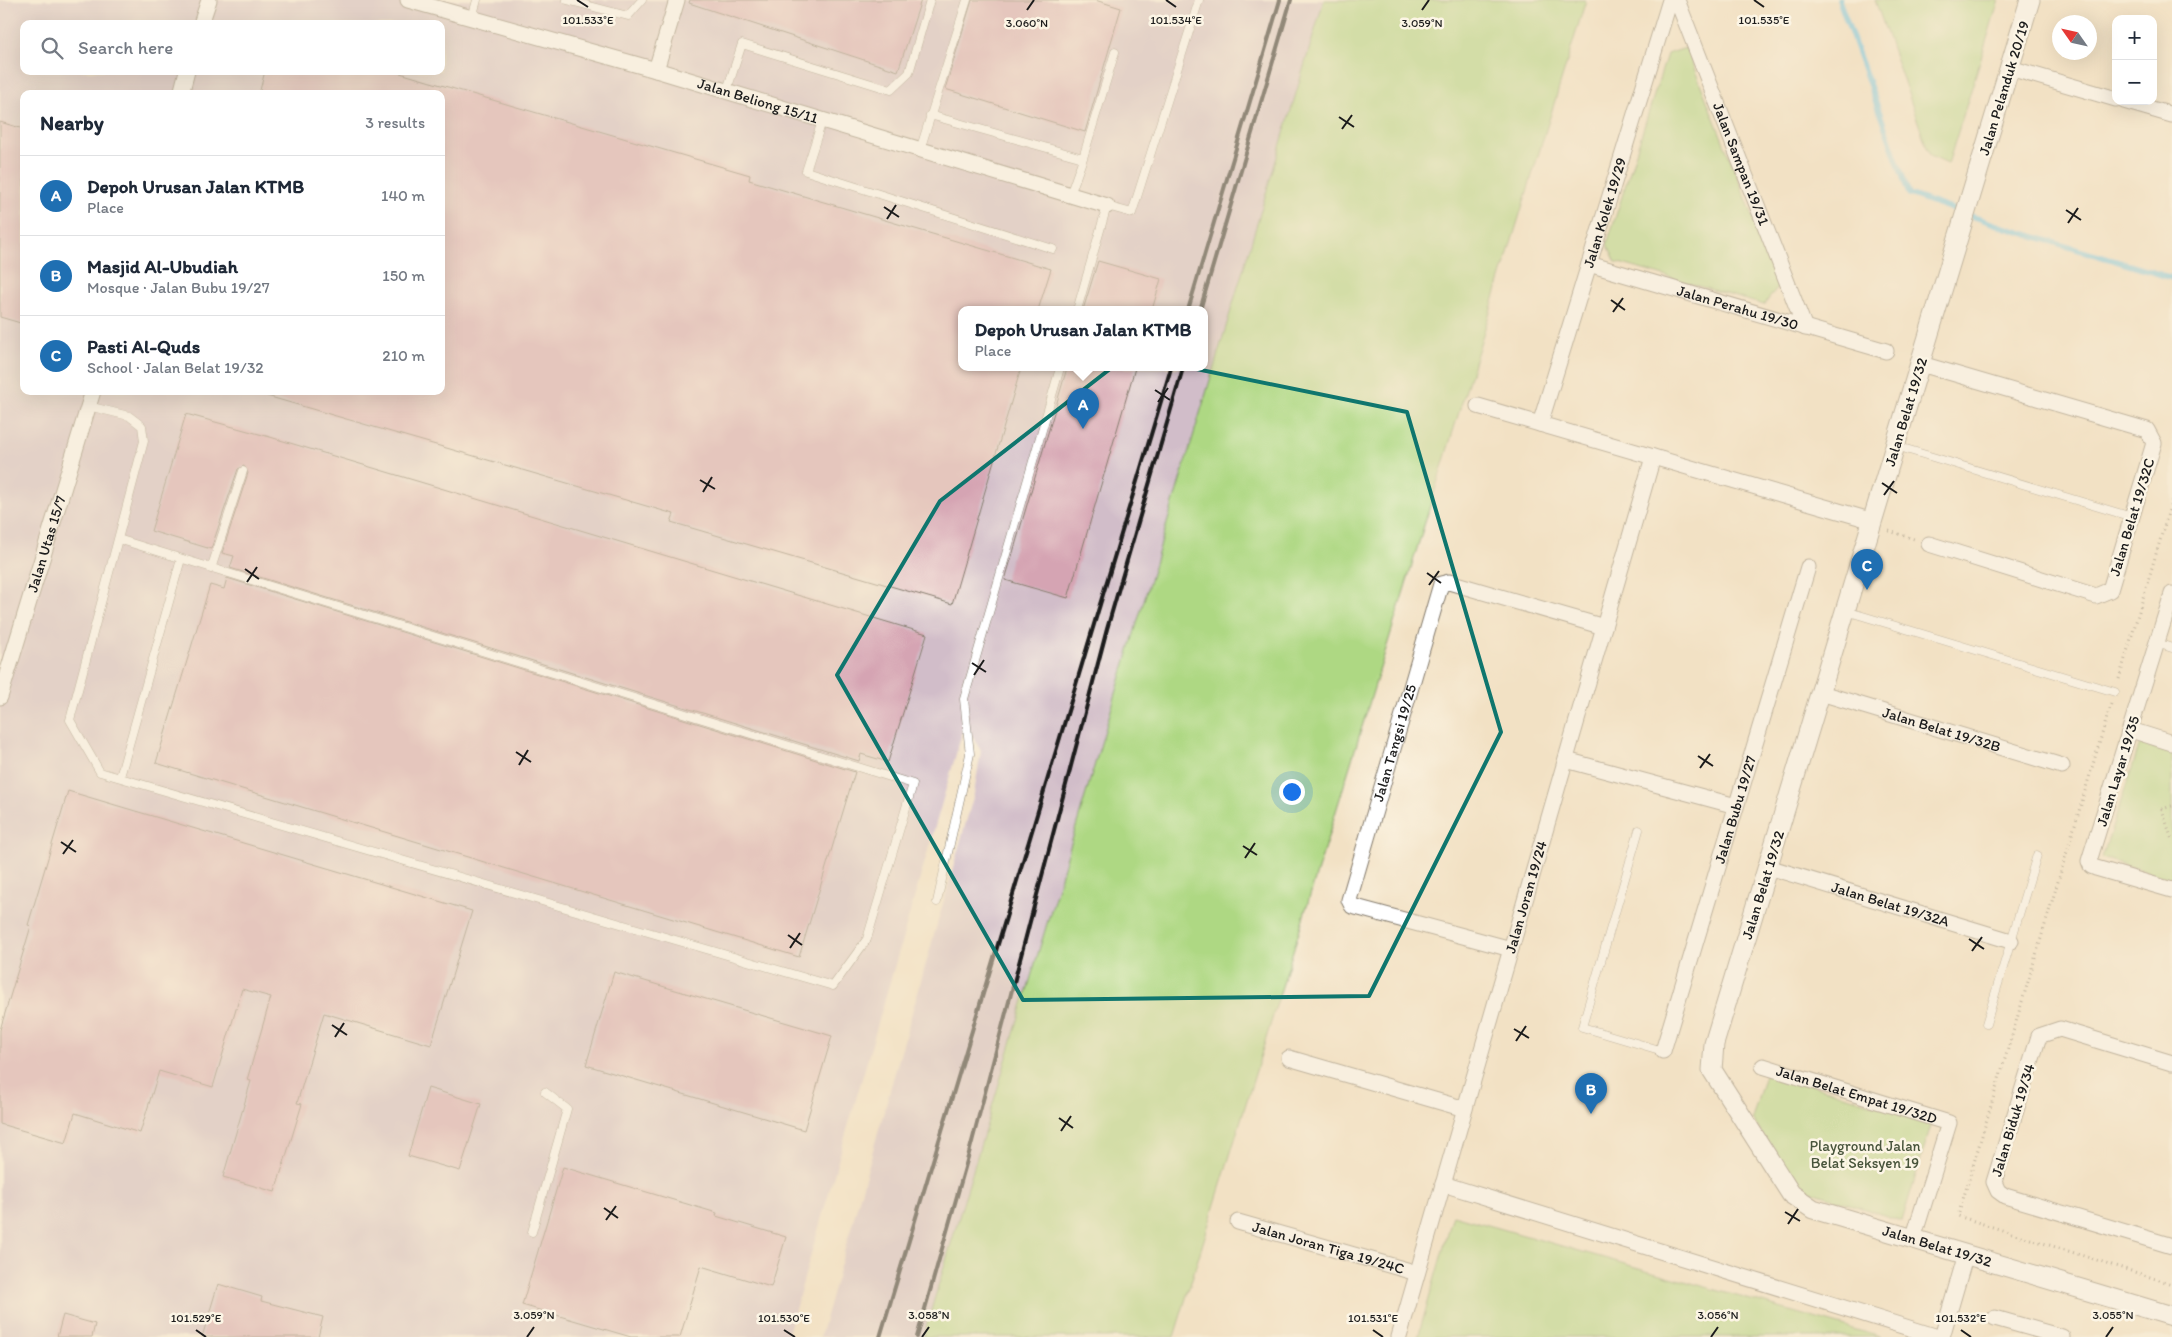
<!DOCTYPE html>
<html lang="en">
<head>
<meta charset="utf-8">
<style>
  body { margin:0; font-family:Itim,sans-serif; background:#f6f6f7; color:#1f2937 }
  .controls { position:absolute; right:15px; top:15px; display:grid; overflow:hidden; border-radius:10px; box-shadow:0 5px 20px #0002 }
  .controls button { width:45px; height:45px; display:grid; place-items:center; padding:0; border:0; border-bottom:1px solid #e0e1e3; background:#fff; color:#1f2937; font:25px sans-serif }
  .compass { position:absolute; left:2052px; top:15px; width:45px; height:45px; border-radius:50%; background:#fff; box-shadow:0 5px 20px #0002; rotate:304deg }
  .you { position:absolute; left:1291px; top:791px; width:18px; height:18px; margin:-12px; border:4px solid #fff; border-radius:50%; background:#1a73e8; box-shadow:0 0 0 8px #1a73e833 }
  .badge { display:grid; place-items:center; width:32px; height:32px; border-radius:50%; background:#1f6fb2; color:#fff; font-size:16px; font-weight:700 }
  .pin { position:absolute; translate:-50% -41px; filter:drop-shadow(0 1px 2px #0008) }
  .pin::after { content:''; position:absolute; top:26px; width:18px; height:15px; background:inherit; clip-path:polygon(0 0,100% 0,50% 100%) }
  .popup { position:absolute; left:958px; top:306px; width:250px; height:65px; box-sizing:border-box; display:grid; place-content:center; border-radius:10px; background:#fff; filter:drop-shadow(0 1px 4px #0005); font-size:16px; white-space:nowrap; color:#747a83 }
  .popup b { font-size:19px; color:#1f2937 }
  .popup::after { content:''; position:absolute; left:50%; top:100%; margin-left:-10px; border:10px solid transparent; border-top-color:#fff }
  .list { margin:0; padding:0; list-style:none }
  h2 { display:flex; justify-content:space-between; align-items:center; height:65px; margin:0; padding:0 20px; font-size:21px }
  h2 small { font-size:16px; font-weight:400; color:#747a83 }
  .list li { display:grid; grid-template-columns:32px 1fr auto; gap:15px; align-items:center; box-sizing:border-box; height:80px; padding:0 20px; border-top:1px solid #e0e1e3 }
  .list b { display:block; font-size:19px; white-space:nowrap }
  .list p { margin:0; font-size:16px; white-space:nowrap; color:#747a83 }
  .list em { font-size:16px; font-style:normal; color:#747a83 }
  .icon { flex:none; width:28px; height:28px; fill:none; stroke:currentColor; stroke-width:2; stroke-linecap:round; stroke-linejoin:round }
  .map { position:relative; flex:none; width:2172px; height:1337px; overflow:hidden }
  .search { position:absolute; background:#fff; box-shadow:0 5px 20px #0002; left:20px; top:20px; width:425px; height:55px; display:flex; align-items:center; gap:12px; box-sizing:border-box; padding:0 18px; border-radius:10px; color:#747a83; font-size:19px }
  .panel { position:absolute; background:#fff; box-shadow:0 5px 20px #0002; left:20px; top:90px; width:425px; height:305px; border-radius:10px }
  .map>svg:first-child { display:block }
  .industrial { fill:#d1bdc9; fill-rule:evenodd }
  .green { fill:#aed883; stroke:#657a50 }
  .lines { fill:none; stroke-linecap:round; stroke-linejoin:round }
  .stream { stroke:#6ac5e8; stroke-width:5.5 }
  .building { fill:#d5a4b3 }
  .service-casing { stroke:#877e70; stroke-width:9 }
  .minor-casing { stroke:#877e70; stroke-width:17 }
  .tertiary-casing { stroke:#877e70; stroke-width:21 }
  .path { stroke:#877e70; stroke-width:3; stroke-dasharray:1 4; stroke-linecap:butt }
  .service { stroke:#fff; stroke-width:8 }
  .minor { stroke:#fff; stroke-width:15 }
  .tertiary { stroke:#fff; stroke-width:19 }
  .rail { stroke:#1c1c1c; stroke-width:4 }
  .marked { fill:none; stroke:#0f766e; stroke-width:4; stroke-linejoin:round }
  .ticks { fill:none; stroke:#1c1c1c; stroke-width:2 }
  .labels { text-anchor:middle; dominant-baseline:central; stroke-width:5; stroke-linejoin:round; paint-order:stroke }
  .street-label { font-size:15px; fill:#1c1c1c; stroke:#fcf5e5 }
  .park-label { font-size:15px; fill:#48543b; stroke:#fcf5e5 }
  .ticks-label { font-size:12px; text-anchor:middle; fill:#1c1c1c; stroke:#fcf5e5; stroke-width:5; stroke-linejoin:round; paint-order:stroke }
</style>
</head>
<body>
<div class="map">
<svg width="2172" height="1337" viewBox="0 0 2172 1337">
  <rect width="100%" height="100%" fill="#fcf5e5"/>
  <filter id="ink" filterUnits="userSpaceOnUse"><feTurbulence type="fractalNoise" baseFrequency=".02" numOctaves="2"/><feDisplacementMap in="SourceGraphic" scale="10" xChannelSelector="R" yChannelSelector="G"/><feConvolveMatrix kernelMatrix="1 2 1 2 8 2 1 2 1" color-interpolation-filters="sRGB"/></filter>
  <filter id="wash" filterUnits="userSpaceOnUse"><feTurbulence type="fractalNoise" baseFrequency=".0096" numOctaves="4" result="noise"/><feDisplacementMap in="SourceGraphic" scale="20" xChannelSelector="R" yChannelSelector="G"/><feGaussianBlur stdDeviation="1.12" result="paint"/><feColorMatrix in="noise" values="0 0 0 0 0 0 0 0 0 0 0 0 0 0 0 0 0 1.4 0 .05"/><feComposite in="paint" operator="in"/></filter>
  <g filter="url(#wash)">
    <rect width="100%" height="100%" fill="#f2e1c4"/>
    <path class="industrial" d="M0,0H1324L923,1337H820L974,794L981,751L965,723L787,1337H0ZM24,24H441V71H24ZM24,94H441V391H24ZM962,310H1204V368H962Z"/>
    <path class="green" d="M1324,0H1586L1174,1337H923Z
      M1875,0H1999L1948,164L1930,156Z
      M1686,48L1780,284L1764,305L1616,262L1607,244L1667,54Z
      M2140,744L2172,754V879L2102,858Z
      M1766,1071L1932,1122L1902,1221L1797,1187L1752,1119Z
      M1453,1215L1881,1337H1418Z"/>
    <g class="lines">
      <path class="stream" d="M1839,0L1909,194L2003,227L2172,278"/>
    </g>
    <g id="blocks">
      <path class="building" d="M690,0H921L898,71L689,3Z
        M972,0H1095L1121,8L1085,132L945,89Z
        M265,71H393L750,175L749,180L1051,269L1038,310H962V368H1021L952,604L671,522L674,514L267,396L268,391H441V94H259Z
        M0,122L24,129V324L0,317Z
        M1098,261L1161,279L1152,310H1083Z
        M1067,368H1135L1068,598L1005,580Z
        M186,414L270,437L927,634L888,762L861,754L859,761L230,568L234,556L222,553L248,473L244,466L238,469L211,549L151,531Z
        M227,578L855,772L799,957L156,763L210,585L224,589Z
        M68,791L472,911L431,1045L324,1013L297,1103L302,1104L275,1192L223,1177L251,1081L247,1080L271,997L242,989L213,1087L159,1071L140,1133L75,1113L66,1143L0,1124V1030L31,926L28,925Z
        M614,972L832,1036L804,1130L586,1065Z
        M428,1088L481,1104L460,1171L408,1156Z
        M563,1167L717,1213L716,1216L786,1237L771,1287L701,1266L680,1337H631L522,1305Z
        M218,1284L262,1297L261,1301L323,1317L318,1337H202Z
        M63,1315L95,1324L92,1337H57Z"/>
    </g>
  </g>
  <g filter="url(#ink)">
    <use href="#blocks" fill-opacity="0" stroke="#877e70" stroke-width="1"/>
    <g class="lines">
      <defs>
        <path id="service" d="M567,0L628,16L642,0
          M472,18L477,0
          M726,93L742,44L891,90L909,73L930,0
          M930,115L1083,158L1070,195
          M822,121L806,171L1053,249
          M920,150L967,0
          M1083,158L1115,52
          M1077,310L1107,206L1132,213L1199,0
          M88,406L129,416L142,426L144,441L70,720L100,772L833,986L867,939L913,784L118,539
          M1896,446L2132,517
          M211,569L243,471
          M1846,611L2115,692
          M2157,643L2172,648
          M120,777L181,559
          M1639,830L1582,1027L1663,1051
          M937,902L970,754L964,699L1060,368
          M1986,1024L2037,855
          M532,1232L567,1109L545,1092"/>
        <g id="minor">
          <path id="s1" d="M408,0L656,70L1107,206"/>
          <path id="s2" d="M1677,0L1805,328"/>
          <path d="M201,24L209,0"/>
          <path d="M2010,68L2116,99"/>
          <path d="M656,70L677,0"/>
          <path d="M181,94L187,71"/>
          <path d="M2124,101L2172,115"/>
          <path id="s3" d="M1589,264L1886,351"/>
          <path d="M1921,364L2147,430L2154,443L2110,590L2096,596L1929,544"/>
          <path d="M1478,406L1873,521"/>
          <path id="s4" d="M1540,424L1670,0"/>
          <path d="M2172,594L2089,861L2091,866L2096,868L2172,890"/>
          <path id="s5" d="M1821,693L2062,766"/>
          <path id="s6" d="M0,697L93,391"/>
          <path d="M2131,730L2172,743"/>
          <path d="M1566,760L1736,806"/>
          <path id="s7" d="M1768,867L2011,941"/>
          <path id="s8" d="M1511,949L1352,906L1349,900L1441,584L1449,582L1604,627"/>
          <path id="s9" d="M1663,1051L1808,567"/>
          <path d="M1289,1058L1465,1109"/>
          <path d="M2172,1063L2060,1029L2039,1036L1994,1182L1998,1191L2005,1196L2172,1246"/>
          <path id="s10" d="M1763,1066L1949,1123L1913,1239"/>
          <path d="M1443,1184L1938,1337"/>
          <path id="s11" d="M1238,1222L1417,1273"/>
          <path d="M1995,1318L2062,1337"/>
          <path id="s12" d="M1399,1337L1653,457"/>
          <path d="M1942,1337L1966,1254"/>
        </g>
        <g id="tertiary">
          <path id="s13" d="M2030,0L1714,1044L1712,1070L1791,1194L1813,1209L2172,1316"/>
        </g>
      </defs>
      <use href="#service" class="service-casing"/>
      <use href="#minor" class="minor-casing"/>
      <use href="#tertiary" class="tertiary-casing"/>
      <path class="path" d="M1889,531L1914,539
        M2119,679L2172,500
        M2111,704L1958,1216L2172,1284
        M2172,806L2162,809L2172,840"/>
      <use href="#service" class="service"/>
      <use href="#minor" class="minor"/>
      <use href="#tertiary" class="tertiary"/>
      <path class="rail" d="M1188,310L1280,0
        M1200,310L1291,0
        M880,1337L1171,368
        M917,1337L968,1157L1107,629L1183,368"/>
    </g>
  </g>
  <path d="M0 0H2172V1337H0ZM1128,355L1407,412L1501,732L1369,996L1023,1000L837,675L940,501Z" fill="#f2e1c4" fill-opacity=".55" fill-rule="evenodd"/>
  <path class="marked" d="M1128,355L1407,412L1501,732L1369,996L1023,1000L837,675L940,501Z"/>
  <path class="ticks" d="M577,0L588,7M1166,0L1176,7M1754,0L1764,7M1027,10L1034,0M1422,10L1429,0M1339,117L1354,127M1342,129L1352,115M884,207L899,217M2066,210L2081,220M887,219L896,205M2068,223L2078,208M1611,300L1625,310M1613,312L1623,298M1155,390L1170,400M1158,402L1168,388M700,480L715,489M1882,483L1897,493M703,492L712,477M1884,495L1894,481M245,569L259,579M1427,573L1441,583M247,582L257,567M1429,585L1439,571M972,663L986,672M974,675L984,660M516,752L531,762M1698,756L1713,766M519,765L528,750M1700,768L1710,754M61,842L76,852M1243,846L1257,855M63,854L73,840M1245,858L1255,843M788,935L802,945M1969,939L1984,949M790,948L800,933M1972,951L1982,937M332,1025L347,1035M1514,1029L1529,1038M335,1037L344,1023M1516,1041L1526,1026M1059,1118L1073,1128M1061,1131L1071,1116M604,1208L618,1218M1785,1212L1800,1221M606,1220L616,1206M1788,1224L1798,1209M196,1330L206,1337M784,1330L795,1337M1373,1330L1383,1337M1961,1330L1971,1337M527,1337L534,1327M922,1337L929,1327M1711,1337L1718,1327M2106,1337L2113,1327"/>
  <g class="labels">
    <g class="street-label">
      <text transform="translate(2004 88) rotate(-73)">Jalan Pelanduk 20/19</text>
      <text stroke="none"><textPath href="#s1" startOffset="364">Jalan Beliong 15/11</textPath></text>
      <text stroke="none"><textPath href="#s2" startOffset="176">Jalan Sampan 19/31</textPath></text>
      <text stroke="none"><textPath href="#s4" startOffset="221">Jalan Kolek 19/29</textPath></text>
      <text stroke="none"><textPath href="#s3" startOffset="155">Jalan Perahu 19/30</textPath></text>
      <text transform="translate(1906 412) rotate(-73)">Jalan Belat 19/32</text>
      <text transform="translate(2132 517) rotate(-73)">Jalan Belat 19/32C</text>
      <text stroke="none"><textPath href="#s6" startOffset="160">Jalan Utas 15/7</textPath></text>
      <text stroke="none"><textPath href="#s5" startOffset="126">Jalan Belat 19/32B</textPath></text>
      <text stroke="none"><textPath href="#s8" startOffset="335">Jalan Tangsi 19/25</textPath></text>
      <text transform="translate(2118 771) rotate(-73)">Jalan Layar 19/35</text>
      <text stroke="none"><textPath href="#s9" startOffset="252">Jalan Bubu 19/27</textPath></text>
      <text transform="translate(1763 885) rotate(-73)">Jalan Belat 19/32</text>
      <text stroke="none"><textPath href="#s12" startOffset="458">Jalan Joran 19/24</textPath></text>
      <text stroke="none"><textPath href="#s7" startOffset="128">Jalan Belat 19/32A</textPath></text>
      <text stroke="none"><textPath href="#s10" startOffset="98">Jalan Belat Empat 19/32D</textPath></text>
      <text transform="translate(2013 1120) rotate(-73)">Jalan Biduk 19/34</text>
      <text stroke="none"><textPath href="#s13" startOffset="1420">Jalan Belat 19/32</textPath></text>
      <text stroke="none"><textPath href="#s11" startOffset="94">Jalan Joran Tiga 19/24C</textPath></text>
    </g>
    <g class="park-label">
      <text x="1865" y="1146">Playground Jalan<tspan x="1865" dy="17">Belat Seksyen 19</tspan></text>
    </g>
  </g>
  <g class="ticks-label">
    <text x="588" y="24">101.533°E</text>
    <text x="1176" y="24">101.534°E</text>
    <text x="1764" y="24">101.535°E</text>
    <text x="1027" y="27">3.060°N</text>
    <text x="1422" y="27">3.059°N</text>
    <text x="534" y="1319">3.059°N</text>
    <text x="929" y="1319">3.058°N</text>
    <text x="1718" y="1319">3.056°N</text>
    <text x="2113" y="1319">3.055°N</text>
    <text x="196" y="1322">101.529°E</text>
    <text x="784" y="1322">101.530°E</text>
    <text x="1373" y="1322">101.531°E</text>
    <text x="1961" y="1322">101.532°E</text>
  </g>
</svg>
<div class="controls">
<button>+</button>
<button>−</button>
</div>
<svg class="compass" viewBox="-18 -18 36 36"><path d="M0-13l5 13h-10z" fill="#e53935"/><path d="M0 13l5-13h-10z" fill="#747a83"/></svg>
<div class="you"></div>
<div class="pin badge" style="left:1083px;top:429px">A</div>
<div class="popup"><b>Depoh Urusan Jalan KTMB</b>Place</div>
<div class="pin badge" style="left:1591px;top:1114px">B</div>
<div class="pin badge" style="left:1867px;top:590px">C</div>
<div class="search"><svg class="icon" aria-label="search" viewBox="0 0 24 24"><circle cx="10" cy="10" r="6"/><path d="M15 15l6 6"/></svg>Search here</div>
<section class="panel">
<h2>Nearby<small>3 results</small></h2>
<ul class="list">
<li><span class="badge">A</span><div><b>Depoh Urusan Jalan KTMB</b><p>Place</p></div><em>140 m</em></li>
<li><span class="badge">B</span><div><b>Masjid Al-Ubudiah</b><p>Mosque · Jalan Bubu 19/27</p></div><em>150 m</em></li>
<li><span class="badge">C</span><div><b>Pasti Al-Quds</b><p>School · Jalan Belat 19/32</p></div><em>210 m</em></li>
</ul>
</section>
</div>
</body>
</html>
